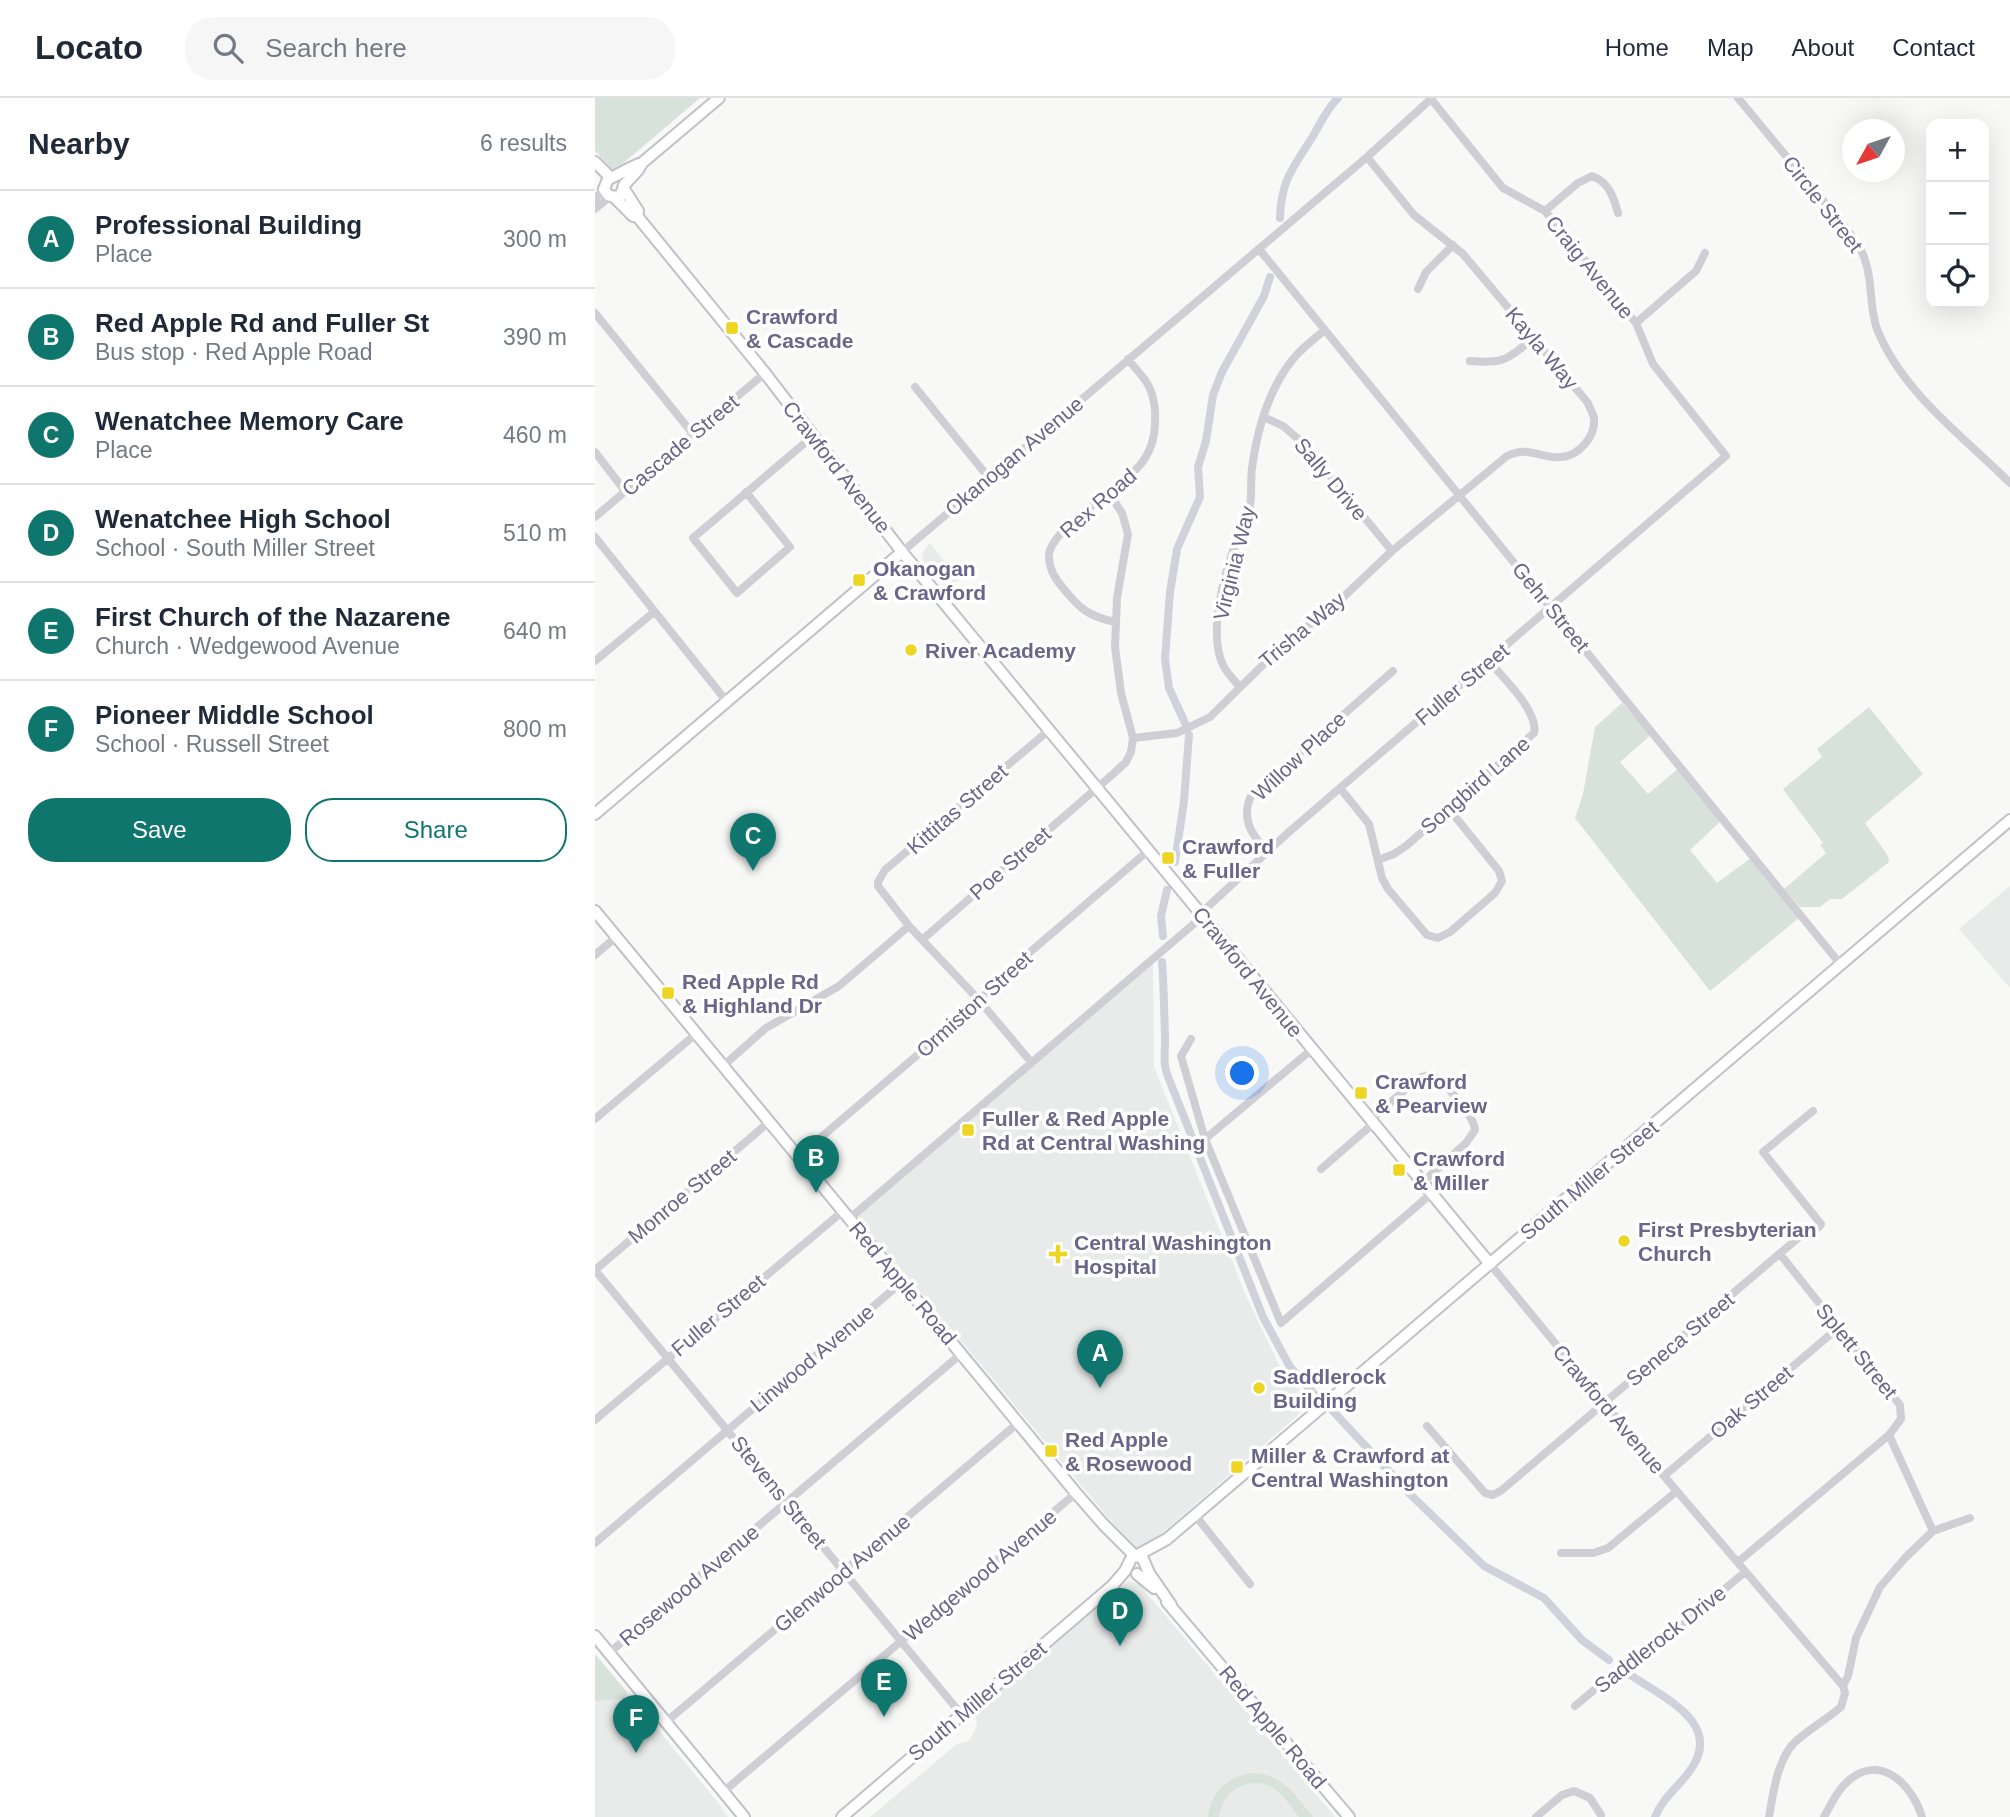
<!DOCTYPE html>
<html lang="en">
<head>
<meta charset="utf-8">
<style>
  body { margin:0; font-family:Arial,sans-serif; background:#f6f6f7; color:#1f2937 }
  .controls { position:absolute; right:21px; top:21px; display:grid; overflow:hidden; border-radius:14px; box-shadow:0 7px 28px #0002 }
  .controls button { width:63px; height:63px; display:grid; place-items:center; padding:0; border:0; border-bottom:2px solid #e0e1e3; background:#fff; color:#1f2937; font:35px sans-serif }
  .compass { position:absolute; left:1247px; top:21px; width:63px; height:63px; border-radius:50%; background:#fff; box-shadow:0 7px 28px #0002; rotate:230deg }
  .you { position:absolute; left:648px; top:976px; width:24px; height:24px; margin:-18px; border:5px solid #fff; border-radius:50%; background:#1a73e8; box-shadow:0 0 0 10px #1a73e833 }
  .badge { display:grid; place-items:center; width:46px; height:46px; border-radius:50%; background:#0f766e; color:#fff; font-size:23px; font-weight:700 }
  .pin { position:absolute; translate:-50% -58px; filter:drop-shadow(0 2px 4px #0008) }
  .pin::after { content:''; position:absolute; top:37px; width:24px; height:21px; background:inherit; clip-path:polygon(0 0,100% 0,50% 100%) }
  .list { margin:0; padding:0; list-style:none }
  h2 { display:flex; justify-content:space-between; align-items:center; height:91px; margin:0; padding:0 28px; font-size:30px }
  h2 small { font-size:23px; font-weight:400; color:#747a83 }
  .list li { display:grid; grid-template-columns:46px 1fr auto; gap:21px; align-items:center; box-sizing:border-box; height:98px; padding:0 28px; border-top:2px solid #e0e1e3 }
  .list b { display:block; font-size:26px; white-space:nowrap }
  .list p { margin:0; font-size:23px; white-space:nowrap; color:#747a83 }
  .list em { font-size:23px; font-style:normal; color:#747a83 }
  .actions { display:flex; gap:14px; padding:21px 28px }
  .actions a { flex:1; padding:16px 0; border:2px solid #0f766e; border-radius:28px; text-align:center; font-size:24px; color:#0f766e }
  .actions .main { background:#0f766e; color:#fff }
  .icon { flex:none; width:38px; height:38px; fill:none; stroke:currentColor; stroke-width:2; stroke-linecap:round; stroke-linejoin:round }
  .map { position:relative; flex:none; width:1415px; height:1719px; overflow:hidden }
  header { display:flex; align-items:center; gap:42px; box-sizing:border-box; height:98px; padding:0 35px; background:#fff; border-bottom:2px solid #e0e1e3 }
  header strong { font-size:33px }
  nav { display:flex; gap:38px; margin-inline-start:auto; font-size:24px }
  .search { width:490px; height:63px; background:#f6f6f7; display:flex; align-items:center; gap:18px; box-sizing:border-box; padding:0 24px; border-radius:28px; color:#747a83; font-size:26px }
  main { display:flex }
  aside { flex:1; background:#fff }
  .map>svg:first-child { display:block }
  .built { fill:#e9eaea }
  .green { fill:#d7e2da }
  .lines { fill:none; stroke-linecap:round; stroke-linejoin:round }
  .canal { stroke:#d0d1db; stroke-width:8 }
  .secondary-casing { stroke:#c0c0c8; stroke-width:14 }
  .street { stroke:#cfced4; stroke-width:8 }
  .secondary { stroke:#fff; stroke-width:10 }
  .poi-dot { fill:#eed522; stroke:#fff; stroke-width:2.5 }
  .labels { text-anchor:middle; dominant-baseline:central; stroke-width:7; stroke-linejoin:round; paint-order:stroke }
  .street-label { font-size:21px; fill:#69668a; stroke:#fff }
  .poi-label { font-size:21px; font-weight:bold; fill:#69668a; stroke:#fff; text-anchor:start }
</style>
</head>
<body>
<header>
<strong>Locato</strong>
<div class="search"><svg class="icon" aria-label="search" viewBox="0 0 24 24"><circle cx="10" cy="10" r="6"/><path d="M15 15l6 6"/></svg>Search here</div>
<nav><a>Home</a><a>Map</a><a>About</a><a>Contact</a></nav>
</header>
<main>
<aside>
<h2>Nearby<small>6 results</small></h2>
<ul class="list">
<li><span class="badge">A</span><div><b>Professional Building</b><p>Place</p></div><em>300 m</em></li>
<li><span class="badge">B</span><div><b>Red Apple Rd and Fuller St</b><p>Bus stop · Red Apple Road</p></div><em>390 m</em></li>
<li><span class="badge">C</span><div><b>Wenatchee Memory Care</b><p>Place</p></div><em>460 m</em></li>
<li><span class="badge">D</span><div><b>Wenatchee High School</b><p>School · South Miller Street</p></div><em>510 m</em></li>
<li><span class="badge">E</span><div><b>First Church of the Nazarene</b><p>Church · Wedgewood Avenue</p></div><em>640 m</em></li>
<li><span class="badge">F</span><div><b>Pioneer Middle School</b><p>School · Russell Street</p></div><em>800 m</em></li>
</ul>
<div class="actions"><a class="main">Save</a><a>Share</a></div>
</aside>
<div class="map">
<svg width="1415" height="1719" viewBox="0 0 1415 1719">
  <rect width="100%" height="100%" fill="#f8f9f7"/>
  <path class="built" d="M335,445L364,481L352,492L327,461L329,452Z
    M1415,788V890L1364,831Z
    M558,866L559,969L649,1193L684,1267L717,1305L549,1451L541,1453L262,1118Z
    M533,1483L544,1486L740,1719H275L362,1646L373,1643L379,1635L382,1625L378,1609Z
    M32,1594L125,1707L133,1719H0V1603L28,1601Z"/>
  <path class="green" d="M0,0H105L19,73L0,53Z
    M1027,605L1056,637L1025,664L1053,696L1084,670L1127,722L1095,752L1122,785L1156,760L1205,819L1115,893L980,720L988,696L1000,629Z
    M1274,609L1328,676L1270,725L1293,758L1294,764L1247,801H1235L1225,809H1205L1189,791L1231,755L1225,747L1228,745L1188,691L1227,659L1222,651Z
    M0,1556L32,1594L29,1601L0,1603Z
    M656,1675C687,1675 701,1698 718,1719H704C696,1709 689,1697 678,1690C654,1676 627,1693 624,1719H613C616,1694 632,1679 656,1675Z"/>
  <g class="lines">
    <path class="canal" d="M685,120C686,81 699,69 718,38C726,24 732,11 743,0
      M590,625L574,590L570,561L575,494L582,451L605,399L603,369L611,343L618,297L627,274L669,198L675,179
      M580,764L589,703L594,637
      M568,838L566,818L572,792
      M567,864C569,889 569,913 570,938C571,952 567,962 572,976L668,1219L695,1269L720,1297
      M737,1312L815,1396L889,1468L949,1500L987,1542L1014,1562
      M1034,1576C1065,1598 1129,1624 1096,1671C1084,1689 1068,1699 1060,1719"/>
    <defs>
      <path id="secondary" d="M0,64L16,80
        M47,65C36,68 24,77 13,81L9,91L13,97L19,99L26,97L29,87L43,72L47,65L124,0
        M19,99L38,118H42L43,113L29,91
        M42,118L170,275L307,454L895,1166
        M0,716L307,454
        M0,813L481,1395L509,1427L540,1458
        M541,1458L572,1441L1415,722
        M542,1476L559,1490
        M572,1504L754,1719
        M0,1538L149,1719
        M247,1719L517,1488L530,1473L537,1459L543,1458L548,1461L554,1475L576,1507"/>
    </defs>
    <use href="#secondary" class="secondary-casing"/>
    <path class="street" d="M1143,0L1254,134C1260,143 1267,151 1270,162C1278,184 1274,209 1282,231C1307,294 1368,338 1415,385
      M0,101L9,91
      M0,111L16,98
      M950,113L983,85L997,78C1014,84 1019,100 1023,115
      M664,151L1246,867
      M823,191L831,174L858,147
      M0,215L98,336
      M1041,225L1101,173L1110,155
      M875,263C912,266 911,261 939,240
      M320,289L394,380
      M669,319L688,328L709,346L797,453
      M0,354L30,393
      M151,394L195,449L142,495L98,440L218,338
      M0,419L170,275
      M0,439L133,605
      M307,454L772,59L837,0
      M520,524C493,518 485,511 468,490C460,481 453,469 454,456C459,428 525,391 545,367C556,354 560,339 560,323C561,309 558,293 550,282C545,275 538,268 533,261
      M0,563L59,514
      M644,588C638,581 632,575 628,567C613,536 629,477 640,447C644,437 650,428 653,417C658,402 655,386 657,370C662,332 674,291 698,261C707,250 719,241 730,232
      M538,640L582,635L615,619L683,552L741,506L797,453L912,358C934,347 945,361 966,359C984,358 1001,338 999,320C998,315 994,309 993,305L868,156L819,117L772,59
      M745,690L774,726L787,780L793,791L832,837L843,840L855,834L900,795L907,783L904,773L854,711
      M673,755C658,738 645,722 656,698L798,573
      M783,762L799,756L811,748L939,635C944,613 907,579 894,563
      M606,815L695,733L1131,358L1058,266L1041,225L950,113L908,90L836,1
      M328,841L518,676L531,664L536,654L538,640L526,595L520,549L522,500L533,436L527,415L514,395
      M0,857L21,839
      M596,941L586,958L610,1041L686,1225L837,1095
      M436,964L383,901L314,828L283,788V784L290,772L454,632
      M128,968L171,930L244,888L314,828
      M0,1021L101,936
      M775,1022L819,984L826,979L837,977C849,983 879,1018 880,1032L871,1045L828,1084
      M610,1041L716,952
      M203,1059L361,924L427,861L554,752
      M726,1071L779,1025
      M254,1121L608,818
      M1185,1156L1305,1307L1306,1321L1294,1337L1338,1433
      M895,1166L1069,1378L1248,1588
      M0,1172L366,1616
      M0,1172L174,1024
      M0,1322L248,1113
      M832,1328L890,1395L898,1397L907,1392L1203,1140L1224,1129L1226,1126L1168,1054L1218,1013
      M1069,1378L1243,1230
      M600,1417L655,1486
      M0,1445L307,1184
      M966,1455H998L1013,1450L1082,1393
      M1143,1464L1294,1337
      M14,1555L366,1256
      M980,1608L1050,1549L1071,1540L1150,1474
      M71,1624L423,1325
      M128,1694L481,1395
      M941,1719L967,1697L979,1693L995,1700L1006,1717
      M1174,1719C1178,1696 1182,1664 1198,1646C1212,1632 1231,1622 1246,1609L1250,1595L1248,1588L1253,1578L1261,1540L1285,1489L1310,1460L1338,1433L1375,1420
      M1229,1719C1237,1704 1244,1689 1258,1679C1290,1657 1319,1691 1327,1719"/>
    <use href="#secondary" class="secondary"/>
  </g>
  <g class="poi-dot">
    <rect x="130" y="223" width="14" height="14" rx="3.5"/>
    <rect x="257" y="475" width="14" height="14" rx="3.5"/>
    <circle cx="316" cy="552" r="7"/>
    <rect x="566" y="753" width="14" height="14" rx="3.5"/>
    <rect x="66" y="888" width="14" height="14" rx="3.5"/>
    <rect x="759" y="988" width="14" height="14" rx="3.5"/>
    <rect x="366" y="1025" width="14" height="14" rx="3.5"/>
    <rect x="797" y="1065" width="14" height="14" rx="3.5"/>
    <circle cx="1029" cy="1143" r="7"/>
    <path d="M459.5 1145.5h7v7h7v7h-7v7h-7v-7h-7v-7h7z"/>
    <circle cx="664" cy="1290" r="7"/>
    <rect x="449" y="1346" width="14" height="14" rx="3.5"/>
    <rect x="635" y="1362" width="14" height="14" rx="3.5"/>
  </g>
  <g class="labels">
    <g class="street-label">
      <text transform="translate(1228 106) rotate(52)">Circle Street</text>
      <text transform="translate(995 169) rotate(51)">Craig Avenue</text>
      <text transform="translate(947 250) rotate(50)">Kayla Way</text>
      <text transform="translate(85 347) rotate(-40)">Cascade Street</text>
      <text transform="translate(419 358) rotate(-40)">Okanogan Avenue</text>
      <text transform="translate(242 369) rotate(52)">Crawford Avenue</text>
      <text transform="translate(736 381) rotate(50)">Sally Drive</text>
      <text transform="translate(503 405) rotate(-41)">Rex Road</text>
      <text transform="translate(639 465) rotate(-76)">Virginia Way</text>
      <text transform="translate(956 509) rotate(51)">Gehr Street</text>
      <text transform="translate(707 532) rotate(-40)">Trisha Way</text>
      <text transform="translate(867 586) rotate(-40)">Fuller Street</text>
      <text transform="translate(704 658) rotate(-43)">Willow Place</text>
      <text transform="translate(880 687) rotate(-41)">Songbird Lane</text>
      <text transform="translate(362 711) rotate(-41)">Kittitas Street</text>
      <text transform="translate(415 765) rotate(-41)">Poe Street</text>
      <text transform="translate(653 874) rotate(51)">Crawford Avenue</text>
      <text transform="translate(379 906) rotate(-42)">Ormiston Street</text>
      <text transform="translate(994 1082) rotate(-40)">South Miller Street</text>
      <text transform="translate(87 1098) rotate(-40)">Monroe Street</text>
      <text transform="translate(308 1185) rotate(50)">Red Apple Road</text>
      <text transform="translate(123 1217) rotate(-40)">Fuller Street</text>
      <text transform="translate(1085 1241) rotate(-40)">Seneca Street</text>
      <text transform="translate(1262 1253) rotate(51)">Splett Street</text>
      <text transform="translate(217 1260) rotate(-40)">Linwood Avenue</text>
      <text transform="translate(1156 1304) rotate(-40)">Oak Street</text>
      <text transform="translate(1014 1311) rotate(50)">Crawford Avenue</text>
      <text transform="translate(184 1394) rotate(51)">Stevens Street</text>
      <text transform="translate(247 1475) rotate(-40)">Glenwood Avenue</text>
      <text transform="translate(385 1477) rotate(-40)">Wedgewood Avenue</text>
      <text transform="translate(94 1487) rotate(-40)">Rosewood Avenue</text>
      <text transform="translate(1065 1541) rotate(-38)">Saddlerock Drive</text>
      <text transform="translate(382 1603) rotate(-40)">South Miller Street</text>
      <text transform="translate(678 1629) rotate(50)">Red Apple Road</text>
    </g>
    <g class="poi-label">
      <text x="151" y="218">Crawford<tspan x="151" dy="24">&amp; Cascade</tspan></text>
      <text x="278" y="470">Okanogan<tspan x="278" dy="24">&amp; Crawford</tspan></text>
      <text x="330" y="552">River Academy</text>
      <text x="587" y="748">Crawford<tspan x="587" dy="24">&amp; Fuller</tspan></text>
      <text x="87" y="883">Red Apple Rd<tspan x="87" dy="24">&amp; Highland Dr</tspan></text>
      <text x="780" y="983">Crawford<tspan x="780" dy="24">&amp; Pearview</tspan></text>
      <text x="387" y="1020">Fuller &amp; Red Apple<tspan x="387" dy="24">Rd at Central Washing</tspan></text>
      <text x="818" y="1060">Crawford<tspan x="818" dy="24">&amp; Miller</tspan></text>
      <text x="1043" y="1131">First Presbyterian<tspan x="1043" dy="24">Church</tspan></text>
      <text x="479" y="1144">Central Washington<tspan x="479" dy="24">Hospital</tspan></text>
      <text x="678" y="1278">Saddlerock<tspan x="678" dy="24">Building</tspan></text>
      <text x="470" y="1341">Red Apple<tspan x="470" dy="24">&amp; Rosewood</tspan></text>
      <text x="656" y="1357">Miller &amp; Crawford at<tspan x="656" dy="24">Central Washington</tspan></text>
    </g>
  </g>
</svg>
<div class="controls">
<button>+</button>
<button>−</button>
<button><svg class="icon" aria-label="locate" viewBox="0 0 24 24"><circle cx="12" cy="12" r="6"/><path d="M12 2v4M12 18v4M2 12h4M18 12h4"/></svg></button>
</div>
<svg class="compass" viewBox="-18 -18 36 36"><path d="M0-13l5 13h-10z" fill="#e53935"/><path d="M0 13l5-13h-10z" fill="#747a83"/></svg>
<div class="you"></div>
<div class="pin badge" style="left:505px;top:1290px">A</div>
<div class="pin badge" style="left:221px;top:1095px">B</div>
<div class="pin badge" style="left:158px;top:773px">C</div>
<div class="pin badge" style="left:525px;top:1548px">D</div>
<div class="pin badge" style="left:289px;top:1619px">E</div>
<div class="pin badge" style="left:41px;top:1655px">F</div>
</div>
</main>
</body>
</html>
